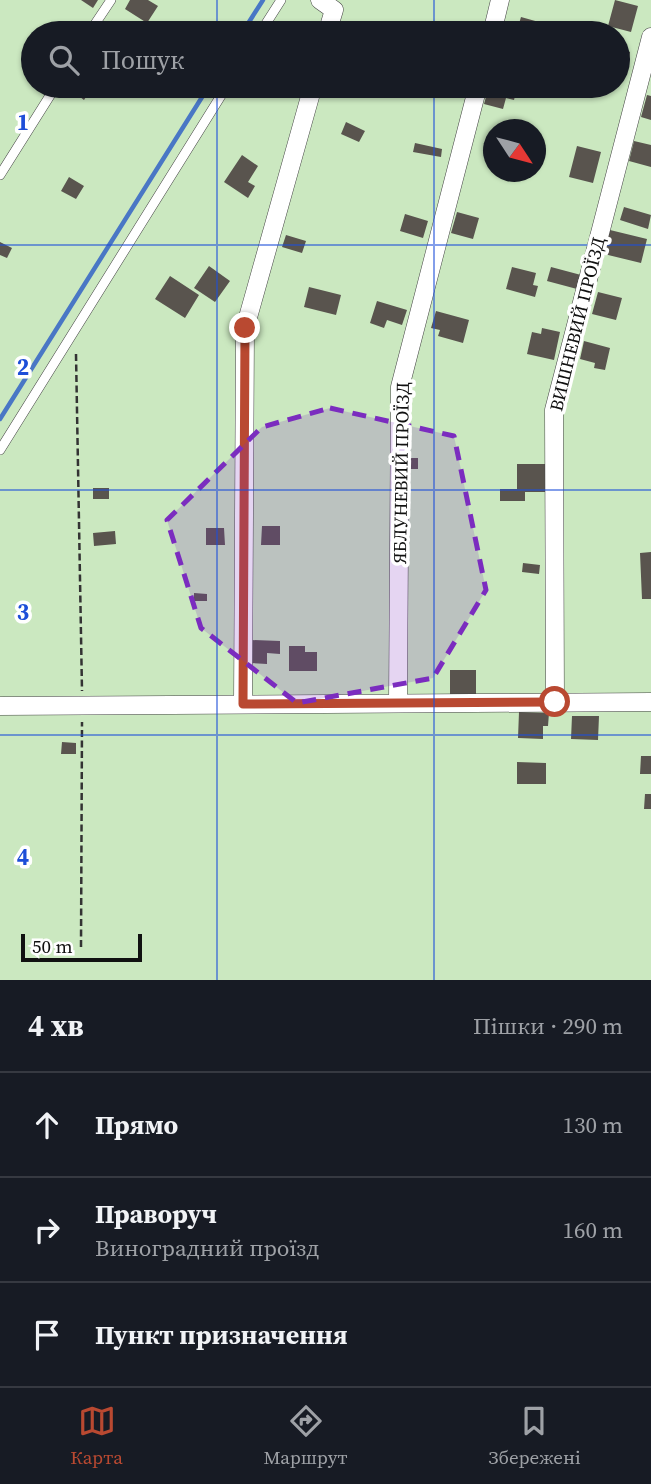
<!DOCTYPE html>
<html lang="uk">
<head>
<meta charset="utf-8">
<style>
  body { margin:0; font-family:"Source Serif 4",serif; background:#20242c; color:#f1f3f6 }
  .compass { position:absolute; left:483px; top:119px; width:63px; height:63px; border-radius:50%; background:#171b24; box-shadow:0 2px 5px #0004; rotate:126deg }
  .scale { position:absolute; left:21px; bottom:18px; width:121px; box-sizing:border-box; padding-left:7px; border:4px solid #111; border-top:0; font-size:19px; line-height:24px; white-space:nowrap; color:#111; -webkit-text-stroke:5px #fff; paint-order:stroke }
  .stop { position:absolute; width:21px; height:21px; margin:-16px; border:5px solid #b94931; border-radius:50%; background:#fff }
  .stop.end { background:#b94931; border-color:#fff; box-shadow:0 2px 7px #0008 }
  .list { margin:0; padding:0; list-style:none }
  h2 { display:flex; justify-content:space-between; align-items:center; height:91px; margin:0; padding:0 28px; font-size:30px }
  h2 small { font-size:23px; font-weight:400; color:#9ea1a6 }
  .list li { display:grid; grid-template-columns:46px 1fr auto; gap:21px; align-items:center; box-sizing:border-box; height:105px; padding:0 28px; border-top:2px solid #363941 }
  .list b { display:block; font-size:26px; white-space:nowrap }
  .list p { margin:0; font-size:23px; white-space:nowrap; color:#9ea1a6 }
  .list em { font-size:23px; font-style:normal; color:#9ea1a6 }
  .icon { flex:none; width:38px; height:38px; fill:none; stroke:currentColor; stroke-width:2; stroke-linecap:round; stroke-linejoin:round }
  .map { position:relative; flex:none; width:651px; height:980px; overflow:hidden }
  .search { position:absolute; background:#171b24; box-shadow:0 2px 5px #0004; left:21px; right:21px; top:21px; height:77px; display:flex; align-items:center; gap:18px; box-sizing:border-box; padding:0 24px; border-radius:38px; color:#9ea1a6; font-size:26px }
  .sheet { height:406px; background:#171b24 }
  nav { display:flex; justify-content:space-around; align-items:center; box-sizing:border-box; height:98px; border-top:2px solid #363941; background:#171b24; font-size:19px; color:#9ea1a6 }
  nav a { display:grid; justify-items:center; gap:4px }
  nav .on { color:#b94931 }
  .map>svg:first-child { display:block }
  .green { fill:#cbe8c0; fill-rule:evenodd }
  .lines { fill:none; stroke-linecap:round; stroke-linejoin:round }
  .stream { stroke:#4977c5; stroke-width:4.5 }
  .building { fill:#59544e }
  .lane-casing { stroke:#444; stroke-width:10 }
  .street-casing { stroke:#444; stroke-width:19 }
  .path { stroke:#333; stroke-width:2.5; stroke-dasharray:7 3.5; stroke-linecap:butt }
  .lane { stroke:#fff; stroke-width:9 }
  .street { stroke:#fff; stroke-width:18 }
  .route { stroke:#b94931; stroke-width:9 }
  .marked { fill:#7b2cbf; fill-opacity:0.2; stroke:#7b2cbf; stroke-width:5; stroke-dasharray:14 9; stroke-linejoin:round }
  .grid { fill:none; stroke:#1d4ed8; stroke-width:2; stroke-opacity:0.55 }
  .labels { text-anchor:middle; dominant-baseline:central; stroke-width:7; stroke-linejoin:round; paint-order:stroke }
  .street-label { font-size:18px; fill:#111; stroke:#fff }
  .grid-label { font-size:23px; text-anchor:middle; font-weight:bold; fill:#1d4ed8; stroke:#fff; stroke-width:7; stroke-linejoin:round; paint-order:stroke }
</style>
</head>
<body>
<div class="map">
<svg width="651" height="980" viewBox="0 0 651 980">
  <rect width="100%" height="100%" fill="#fefef5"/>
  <path class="green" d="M0,0H651V980H0ZM33,33H618V86H33ZM494,130H536V172H494Z"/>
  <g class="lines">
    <path class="stream" d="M242,33L263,0
      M0,419L209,86"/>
  </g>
  <path class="building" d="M81,0H98L93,8Z
    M130,0H148L158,6L147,23L125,9Z
    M615,0L638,6L631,32L608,26Z
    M521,17L546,24L543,33L518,27Z
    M618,49L630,52L627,69L618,67Z
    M79,86L89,92L84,100L75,93Z
    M459,86H470L468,94L458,91Z
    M497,87L516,92L514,100L506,98L503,109L484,104L488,90L495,91Z
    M647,95L651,96V120L641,117Z
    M346,122L365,131L359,142L341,134Z
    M634,141L651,145V167L629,161Z
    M415,143L442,149L441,157L413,152Z
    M577,146L601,152L593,183L569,177Z
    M242,155L258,166L248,182L255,186L248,198L224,182Z
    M69,177L84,186L76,199L61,191Z
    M624,207L651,215L648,229L620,220Z
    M457,212L479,218L473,239L451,233Z
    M405,214L428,221L423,238L400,231Z
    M610,230L647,239L641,263L604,254Z
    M286,235L306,241L302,253L282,247Z
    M0,242L12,248L7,258L0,255Z
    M209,266L230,281L215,302L194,288Z
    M512,267L536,273L533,285L538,286L535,297L506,289Z
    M551,267L581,275L577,289L547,281Z
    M170,276L199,295L185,318L155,299Z
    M309,287L341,295L336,315L304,307Z
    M598,292L622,298L616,320L592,314Z
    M377,301L407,310L402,325L387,320L384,328L370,323Z
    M436,311L469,320L463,343L438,336L440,330L431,328Z
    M542,328L560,332L554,360L527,354L532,332L541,334Z
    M584,341L610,348L605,370L594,368L595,363L580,359Z
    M410,458H418V469H409Z
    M517,464H547V492H525V501H500V489H517Z
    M93,488H109V499H93Z
    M262,526H280V545H261Z
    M206,528H224L225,545H206Z
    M115,531L116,544L94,546L93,533Z
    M651,552V599H642L640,553Z
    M523,563L540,565L539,574L522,572Z
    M194,593L207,594V601H194Z
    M251,640L280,641V654L267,653V664L250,663Z
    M289,646H305V652H317V671H289Z
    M450,670H476V695H450Z
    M519,712L549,713L548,726H543V739L518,738Z
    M572,716H599L598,740L571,739Z
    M62,742L76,743V754H61Z
    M641,756H651V774H640Z
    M517,762L546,763V784H517Z
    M645,794H651V809H644Z"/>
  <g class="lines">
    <defs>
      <path id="lane" d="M89,33L111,0
        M260,33L281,0
        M0,175L56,86
        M0,450L227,86"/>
      <path id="street" d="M320,0L334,10L327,33
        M492,33L500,0
        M555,702L554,410L651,37
        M398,703L400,387L478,86
        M243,704L245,328L313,86
        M0,706L651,702"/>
    </defs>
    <use href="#lane" class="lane-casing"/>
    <use href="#street" class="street-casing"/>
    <path class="path" d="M76,354L82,691
      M81,947L82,722"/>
    <use href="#lane" class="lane"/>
    <use href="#street" class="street"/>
  </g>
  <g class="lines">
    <path class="route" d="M245,328L243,704L555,702"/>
  </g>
  <path class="marked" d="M330,408L454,436L486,590L433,678L297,703L201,628L167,520L262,427Z"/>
  <path class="grid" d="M217,0V33M434,0V33M217,86V980M434,86V980M0,245H651M0,490H651M0,735H651"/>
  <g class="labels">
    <g class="street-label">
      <text transform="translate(577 324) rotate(-76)">ВИШНЕВИЙ ПРОЇЗД</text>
      <text transform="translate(401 473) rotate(-89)">ЯБЛУНЕВИЙ ПРОЇЗД</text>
    </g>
  </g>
  <g class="grid-label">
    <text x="23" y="130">1</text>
    <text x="23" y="375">2</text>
    <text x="23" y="620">3</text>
    <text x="23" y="865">4</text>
  </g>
</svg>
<svg class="compass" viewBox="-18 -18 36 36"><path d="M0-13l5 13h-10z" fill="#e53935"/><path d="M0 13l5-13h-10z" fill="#9ea1a6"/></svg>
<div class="scale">50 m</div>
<div class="stop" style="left:555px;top:702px"></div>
<div class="stop end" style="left:245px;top:328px"></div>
<div class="search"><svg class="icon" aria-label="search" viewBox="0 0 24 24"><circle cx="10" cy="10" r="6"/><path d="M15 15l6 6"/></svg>Пошук</div>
</div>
<section class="sheet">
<h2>4 хв<small>Пішки · 290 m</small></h2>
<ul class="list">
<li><svg class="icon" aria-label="ahead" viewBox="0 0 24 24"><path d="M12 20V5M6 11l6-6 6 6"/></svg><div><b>Прямо</b></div><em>130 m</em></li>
<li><svg class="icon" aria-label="right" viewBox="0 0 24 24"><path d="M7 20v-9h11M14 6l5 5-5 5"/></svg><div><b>Праворуч</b><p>Виноградний проїзд</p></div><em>160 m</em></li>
<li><svg class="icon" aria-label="arrive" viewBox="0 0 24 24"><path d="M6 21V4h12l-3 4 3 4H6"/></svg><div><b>Пункт призначення</b></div></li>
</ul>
</section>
<nav>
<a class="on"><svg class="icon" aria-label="map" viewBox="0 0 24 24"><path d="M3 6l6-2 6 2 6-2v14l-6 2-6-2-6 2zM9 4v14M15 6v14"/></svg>Карта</a>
<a><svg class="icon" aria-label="directions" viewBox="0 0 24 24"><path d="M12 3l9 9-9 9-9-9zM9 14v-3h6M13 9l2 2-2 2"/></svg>Маршрут</a>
<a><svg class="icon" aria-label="saved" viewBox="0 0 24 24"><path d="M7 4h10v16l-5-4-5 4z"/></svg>Збережені</a>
</nav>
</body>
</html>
